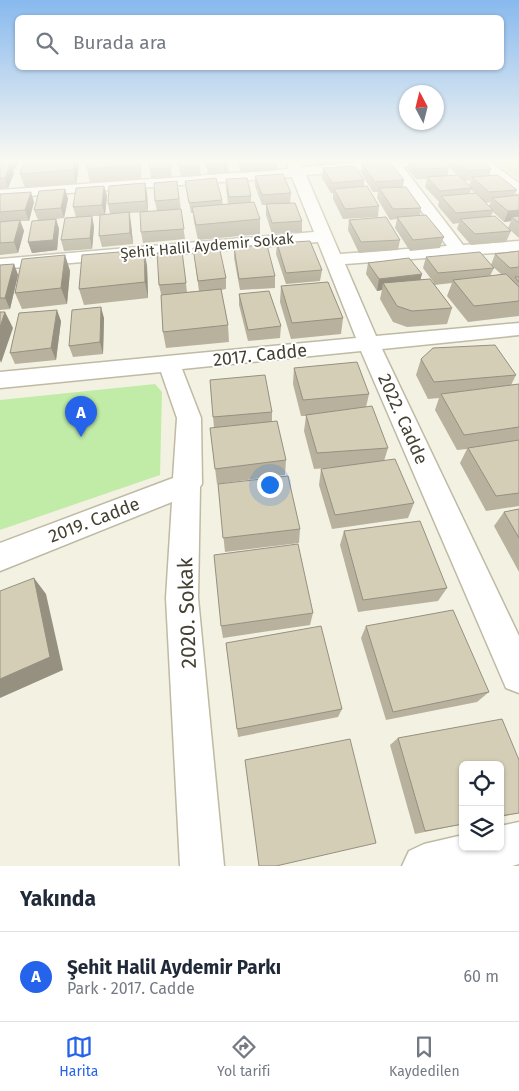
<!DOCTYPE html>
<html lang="tr">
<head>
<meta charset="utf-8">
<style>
  body { margin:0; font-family:"Fira Sans",sans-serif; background:#f2f2f3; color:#1f2937 }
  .controls { position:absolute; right:15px; bottom:15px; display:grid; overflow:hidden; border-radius:8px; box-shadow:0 1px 4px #0004 }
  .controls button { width:45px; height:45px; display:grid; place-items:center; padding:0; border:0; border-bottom:1px solid #e0e1e3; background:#fff; color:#1f2937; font:25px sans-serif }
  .compass { position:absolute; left:399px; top:85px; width:45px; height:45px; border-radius:50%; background:#fff; box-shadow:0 1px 4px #0004; rotate:353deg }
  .you { position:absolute; left:269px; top:484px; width:18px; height:18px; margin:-12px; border:4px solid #fff; border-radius:50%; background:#1a73e8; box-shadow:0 0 0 8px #1a73e833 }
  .badge { display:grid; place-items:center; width:32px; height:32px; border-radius:50%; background:#2563eb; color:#fff; font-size:16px; font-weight:700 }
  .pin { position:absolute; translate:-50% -41px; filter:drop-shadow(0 1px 2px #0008) }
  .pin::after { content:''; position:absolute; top:26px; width:18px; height:15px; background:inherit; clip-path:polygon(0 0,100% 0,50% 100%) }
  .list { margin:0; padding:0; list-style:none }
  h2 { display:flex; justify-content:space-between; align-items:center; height:65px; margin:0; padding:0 20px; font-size:21px }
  h2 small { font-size:16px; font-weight:400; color:#747a83 }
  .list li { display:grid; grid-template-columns:32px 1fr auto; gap:15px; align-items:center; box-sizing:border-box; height:90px; padding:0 20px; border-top:1px solid #e0e1e3 }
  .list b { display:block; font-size:19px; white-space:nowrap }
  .list p { margin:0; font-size:16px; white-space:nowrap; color:#747a83 }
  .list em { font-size:16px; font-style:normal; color:#747a83 }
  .icon { flex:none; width:28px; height:28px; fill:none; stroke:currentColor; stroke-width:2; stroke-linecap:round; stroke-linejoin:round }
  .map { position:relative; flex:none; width:519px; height:866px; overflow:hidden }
  .search { position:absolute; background:#fff; box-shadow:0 1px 4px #0004; left:15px; right:15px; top:15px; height:55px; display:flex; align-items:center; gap:12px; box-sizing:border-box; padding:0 18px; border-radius:8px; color:#747a83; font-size:19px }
  .sheet { height:155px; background:#fff }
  nav { display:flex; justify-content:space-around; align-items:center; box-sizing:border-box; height:70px; border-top:1px solid #e0e1e3; background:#fff; font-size:14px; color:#747a83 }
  nav a { display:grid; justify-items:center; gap:2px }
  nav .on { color:#2563eb }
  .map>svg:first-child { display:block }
  .green { fill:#c1eca7 }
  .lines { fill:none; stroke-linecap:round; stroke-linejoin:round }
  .minor-casing { stroke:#bfbaa4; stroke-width:3 }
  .minor { fill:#fff; fill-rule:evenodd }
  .wall { fill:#b7b19d; fill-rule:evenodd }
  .shaded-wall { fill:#959080 }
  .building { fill:#d5ceb7; stroke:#959080 }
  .labels { text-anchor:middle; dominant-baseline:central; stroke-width:4; stroke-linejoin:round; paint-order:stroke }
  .far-street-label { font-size:15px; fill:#454132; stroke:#fff }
  .street-label { font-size:18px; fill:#454132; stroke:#fff }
  .near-street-label { font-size:21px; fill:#454132; stroke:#fff }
</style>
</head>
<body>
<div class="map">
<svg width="519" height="866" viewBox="0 0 519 866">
  <rect width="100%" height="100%" fill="#f3f1e2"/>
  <path class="green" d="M494,161H519V179H518Z
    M155,384L162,392L160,475L0,530V400Z"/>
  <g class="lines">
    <defs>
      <path id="minor" d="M286,161H300L302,167L375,161H428L421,165L403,167L463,245L519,241V251L345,264L376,336L519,323V335L382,349L519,636V693L506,688L361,351L182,369L201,418L202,484L200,487L198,598L224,866H180L166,598L172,502L0,571V543L173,478L177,418L161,372L0,388V372L356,338L318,242L0,269V259L314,232L292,177L0,198V190L289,169ZM390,168L447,246L340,254L306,175Z
        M473,161H489L519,183V194L514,193Z
        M519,822V864L512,866H402L409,851L424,844L463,835V847H500V826Z"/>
    </defs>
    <use href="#minor" class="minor-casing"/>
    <use href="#minor" class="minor"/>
  </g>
  <path class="wall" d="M0,161H19L15,169H13L14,173L8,188L0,189Z
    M24,161H78L79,166L76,184L25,188L20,174Z
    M141,161V179L90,183L87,169Z
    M170,161L172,178L151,179L150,169Z
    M178,161H199L201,176L181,177Z
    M205,161H227L229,173L208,175Z
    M237,161H278V170L241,173Z
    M315,161H356V163L318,166Z
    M409,161H443L449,168L447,176L469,186L471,180L464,181L448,166L450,161H482L491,169L489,176L517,190L514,195H519V238L508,228L511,221L504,222L493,212L491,216L511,231L506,242L471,245L457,229L459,223L453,224L438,206L439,201H438L425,187L427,179H416L407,168ZM471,190L475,193H470ZM491,202L489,206L486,203Z
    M362,164L404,180L403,187L421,208L420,216L444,237L440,248L410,251L395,228L397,219L390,220L377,198L378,192H373L361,173Z
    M323,168L364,180V187L379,206L378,217L343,219L333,199V193H331L322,178Z
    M255,176L291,193L290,203L302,221V232L272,234L266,215V205H262L255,186Z
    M226,179L251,196V202L260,219V234L198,240L194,222L193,213H191L185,181L222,200L223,204H228L226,189Z
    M177,181L185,239L143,243L141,232L157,211L155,201Z
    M104,186L107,196L105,214H110L108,204L147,193L148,212L130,213L131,223L133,244L102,247L99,236L100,216H92L94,227L92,249L64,251L61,240L76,217L73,207Z
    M65,189L68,199L64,218L56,219L59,229L57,250L32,253L28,242L38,220L34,210Z
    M0,194L34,202L29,221H20L24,231L18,253L0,255Z
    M349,220L400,240L398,250L359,253L348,230Z
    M277,243L322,270L320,281L286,284L276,254Z
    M234,247L275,276V288L240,290L234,258Z
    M193,248L226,278V289L221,290L228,325L229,342L166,348L163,332L161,294L159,285L182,251L187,292L199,291Z
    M519,251V316L468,322L447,296L452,283L434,285L452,308L447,324L407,327L393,322L380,299L382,290L377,291L366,274L368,263L434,283L423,268L426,257L494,268L490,276L501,274L491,265L495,254Z
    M65,255L70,271L67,304L22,309L15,293Z
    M14,264L18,275L10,309L0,310V265Z
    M147,265L148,298L84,305L79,289Z
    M281,286L343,318L341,334L291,339L280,302Z
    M239,294L281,326L280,338L248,341L239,305Z
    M104,318L103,354L73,357L69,346Z
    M61,321L56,360L15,364L10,353Z
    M421,359L516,375L511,385L519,384V506L486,511L460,463L467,449L457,450L435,410L439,398L428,399L416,375Z
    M294,368L369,394L366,407L388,448L384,461L414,503L408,518L332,529L319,485L321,469L337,467L314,469L304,431L306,416H301L293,384Z
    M210,380L272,412V421L286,460L285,475L217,484L210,428H214Z
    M218,484L300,529L299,543L225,552Z
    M519,509V572L494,526L504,512Z
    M344,531L447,588L438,601L358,612L340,545Z
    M313,613L310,625L223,638L221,626Z
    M366,626L489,692L477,702L386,720L361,638Z
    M226,643L342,709L338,717L238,737Z
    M398,738L519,760V813L500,817V765H463V824L415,834L390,745Z"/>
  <path class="shaded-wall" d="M12,161H19L15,169Z
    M74,161H78L79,166L76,184L73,170Z
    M139,161H141V179Z
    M11,163L14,173L8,188L5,178Z
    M145,183L147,193L148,212L146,201Z
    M104,186L107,196L105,215L102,205Z
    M65,189L68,199L64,218L61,208Z
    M31,192L34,202L29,221L25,210Z
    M519,210V220L512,217L511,221L504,222L508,211Z
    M129,212L131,223L133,244L130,233Z
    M92,216L94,227L92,249L90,238Z
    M56,219L59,229L57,250L32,253L28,242Z
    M20,220L24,231L18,253L14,242Z
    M144,250L147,265L148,298L145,282Z
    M65,255L70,271L67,304L61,288Z
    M14,264L18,275L10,309L5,298Z
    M422,274L419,285L383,283L382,290L377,291L379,279Z
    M101,307L104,318L103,354L100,342Z
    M57,310L61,321L56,360L51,348Z
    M5,312L13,328L1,363L0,360V327Z
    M34,578L46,594L63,670L0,698V679Z"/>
  <path class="building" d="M24,161H74L73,170L20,174Z
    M88,161H139V165L87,169Z
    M149,161H170L171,168L150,169Z
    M179,161H199L200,166L180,167Z
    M207,161H227L228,163L208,165Z
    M240,161H270L241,163Z
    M411,161H443L449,168L418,169Z
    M456,161H482L491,169L467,171Z
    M390,162L404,180L375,182L362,164Z
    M11,163L5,178H0V164Z
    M354,166L364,180L332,183L323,168Z
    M283,174L291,193L262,195L255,176Z
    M458,175L472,188L440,191L427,177Z
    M498,175L517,190L489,192L472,177Z
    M216,178L222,200L189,203L185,181Z
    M247,178L251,196L229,197L226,179Z
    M177,181L179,199L155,201L154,183Z
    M145,183L146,201L108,204L109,186Z
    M104,186L102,205L73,207L76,188Z
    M367,186L379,206L345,209L334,189Z
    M406,187L421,208L393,209L379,188Z
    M65,189L61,208L34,210L39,191Z
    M31,192L25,210L0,212V194Z
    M476,193L493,210L456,213L441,196Z
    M519,195V210L508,211L492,198Z
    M254,202L260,219L196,225L192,207Z
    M295,203L302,221L272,223L266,204Z
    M181,209L184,229L141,232L140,212Z
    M129,212L130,233L99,236L100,215Z
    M426,215L444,237L413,240L397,217Z
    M92,216L90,238L61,240L65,218Z
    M495,216L511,231L475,234L460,219Z
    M519,216V223L512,217Z
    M386,217L400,240L361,242L349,220Z
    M56,219L53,240L28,242L32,221Z
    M20,220L14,242L0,243V222Z
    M310,241L322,270L286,273L277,243Z
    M267,245L275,276L239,279L234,247Z
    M219,246L226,278L198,281L193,248Z
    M144,250L145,282L79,289L82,255Z
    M182,251L186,283L159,285L157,253Z
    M519,251V267L510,268L495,254Z
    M480,252L494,268L438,273L426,257Z
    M65,255L61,288L15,293L22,259Z
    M409,258L422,274L379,279L368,263Z
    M14,264L5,298H0V265Z
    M506,274L519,287V301L474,306L453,280Z
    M515,277H519V282Z
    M430,279L452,308L412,311L397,306L383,283Z
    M328,282L343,318L292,323L281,286Z
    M221,289L228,325L163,332L161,295Z
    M269,291L281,326L248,330L239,294Z
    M101,307L100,342L69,346L72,310Z
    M57,310L51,348L10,353L19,313Z
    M0,312H5L0,327Z
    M495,345L516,375L434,382L421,359L433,348Z
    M357,362L369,394L303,400L294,368Z
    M265,375L272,412L213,417L210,380Z
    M519,384V427L464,435L441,394Z
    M372,406L388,448L317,453L306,415Z
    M277,421L286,460L215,469L210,428Z
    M519,440V493L496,496L468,448Z
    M395,459L414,503L335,515L321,469Z
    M288,476L300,529L223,538L218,484Z
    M519,509V538L504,512Z
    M420,521L447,588L363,600L344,531Z
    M298,544L313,613L221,626L214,555Z
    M34,578L50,657L0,679V591Z
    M453,610L489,692L393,712L366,626Z
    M321,626L342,709L237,729L226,643Z
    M502,719L519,760V813L500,816V765H463V824L425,831L398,738Z
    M350,739L376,843L276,866H259L245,760Z"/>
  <linearGradient id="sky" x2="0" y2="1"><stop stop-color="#88b9ee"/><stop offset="0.57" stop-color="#faf9f2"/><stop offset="1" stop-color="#faf9f2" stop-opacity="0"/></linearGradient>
  <rect width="519" height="282" fill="url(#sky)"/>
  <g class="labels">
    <g class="far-street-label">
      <text transform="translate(207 246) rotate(-5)">Şehit Halil Aydemir Sokak</text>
    </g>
    <g class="street-label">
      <text transform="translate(260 355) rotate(-6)">2017. Cadde</text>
      <text transform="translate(403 419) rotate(66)">2022. Cadde</text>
      <text transform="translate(94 520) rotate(-21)">2019. Cadde</text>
    </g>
    <g class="near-street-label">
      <text transform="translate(187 613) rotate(-92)">2020. Sokak</text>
    </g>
  </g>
</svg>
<div class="controls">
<button><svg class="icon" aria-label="locate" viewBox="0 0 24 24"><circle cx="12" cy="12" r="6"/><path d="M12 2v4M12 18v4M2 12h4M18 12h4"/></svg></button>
<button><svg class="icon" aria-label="layers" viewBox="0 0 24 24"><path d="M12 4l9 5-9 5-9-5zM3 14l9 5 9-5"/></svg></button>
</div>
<svg class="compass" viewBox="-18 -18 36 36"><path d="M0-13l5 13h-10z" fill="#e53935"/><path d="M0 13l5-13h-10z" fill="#747a83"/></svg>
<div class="you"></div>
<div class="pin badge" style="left:81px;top:437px">A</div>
<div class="search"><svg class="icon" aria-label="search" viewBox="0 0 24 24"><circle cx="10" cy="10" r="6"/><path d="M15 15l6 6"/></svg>Burada ara</div>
</div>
<section class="sheet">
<h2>Yakında<small></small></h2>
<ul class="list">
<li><span class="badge">A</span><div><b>Şehit Halil Aydemir Parkı</b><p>Park · 2017. Cadde</p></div><em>60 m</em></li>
</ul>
</section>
<nav>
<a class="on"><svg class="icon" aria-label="map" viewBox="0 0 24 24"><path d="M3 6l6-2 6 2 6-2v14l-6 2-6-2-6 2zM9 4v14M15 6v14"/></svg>Harita</a>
<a><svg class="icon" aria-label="directions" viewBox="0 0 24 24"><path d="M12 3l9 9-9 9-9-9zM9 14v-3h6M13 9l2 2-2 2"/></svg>Yol tarifi</a>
<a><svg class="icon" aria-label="saved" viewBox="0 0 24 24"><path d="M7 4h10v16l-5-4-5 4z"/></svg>Kaydedilen</a>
</nav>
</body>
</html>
